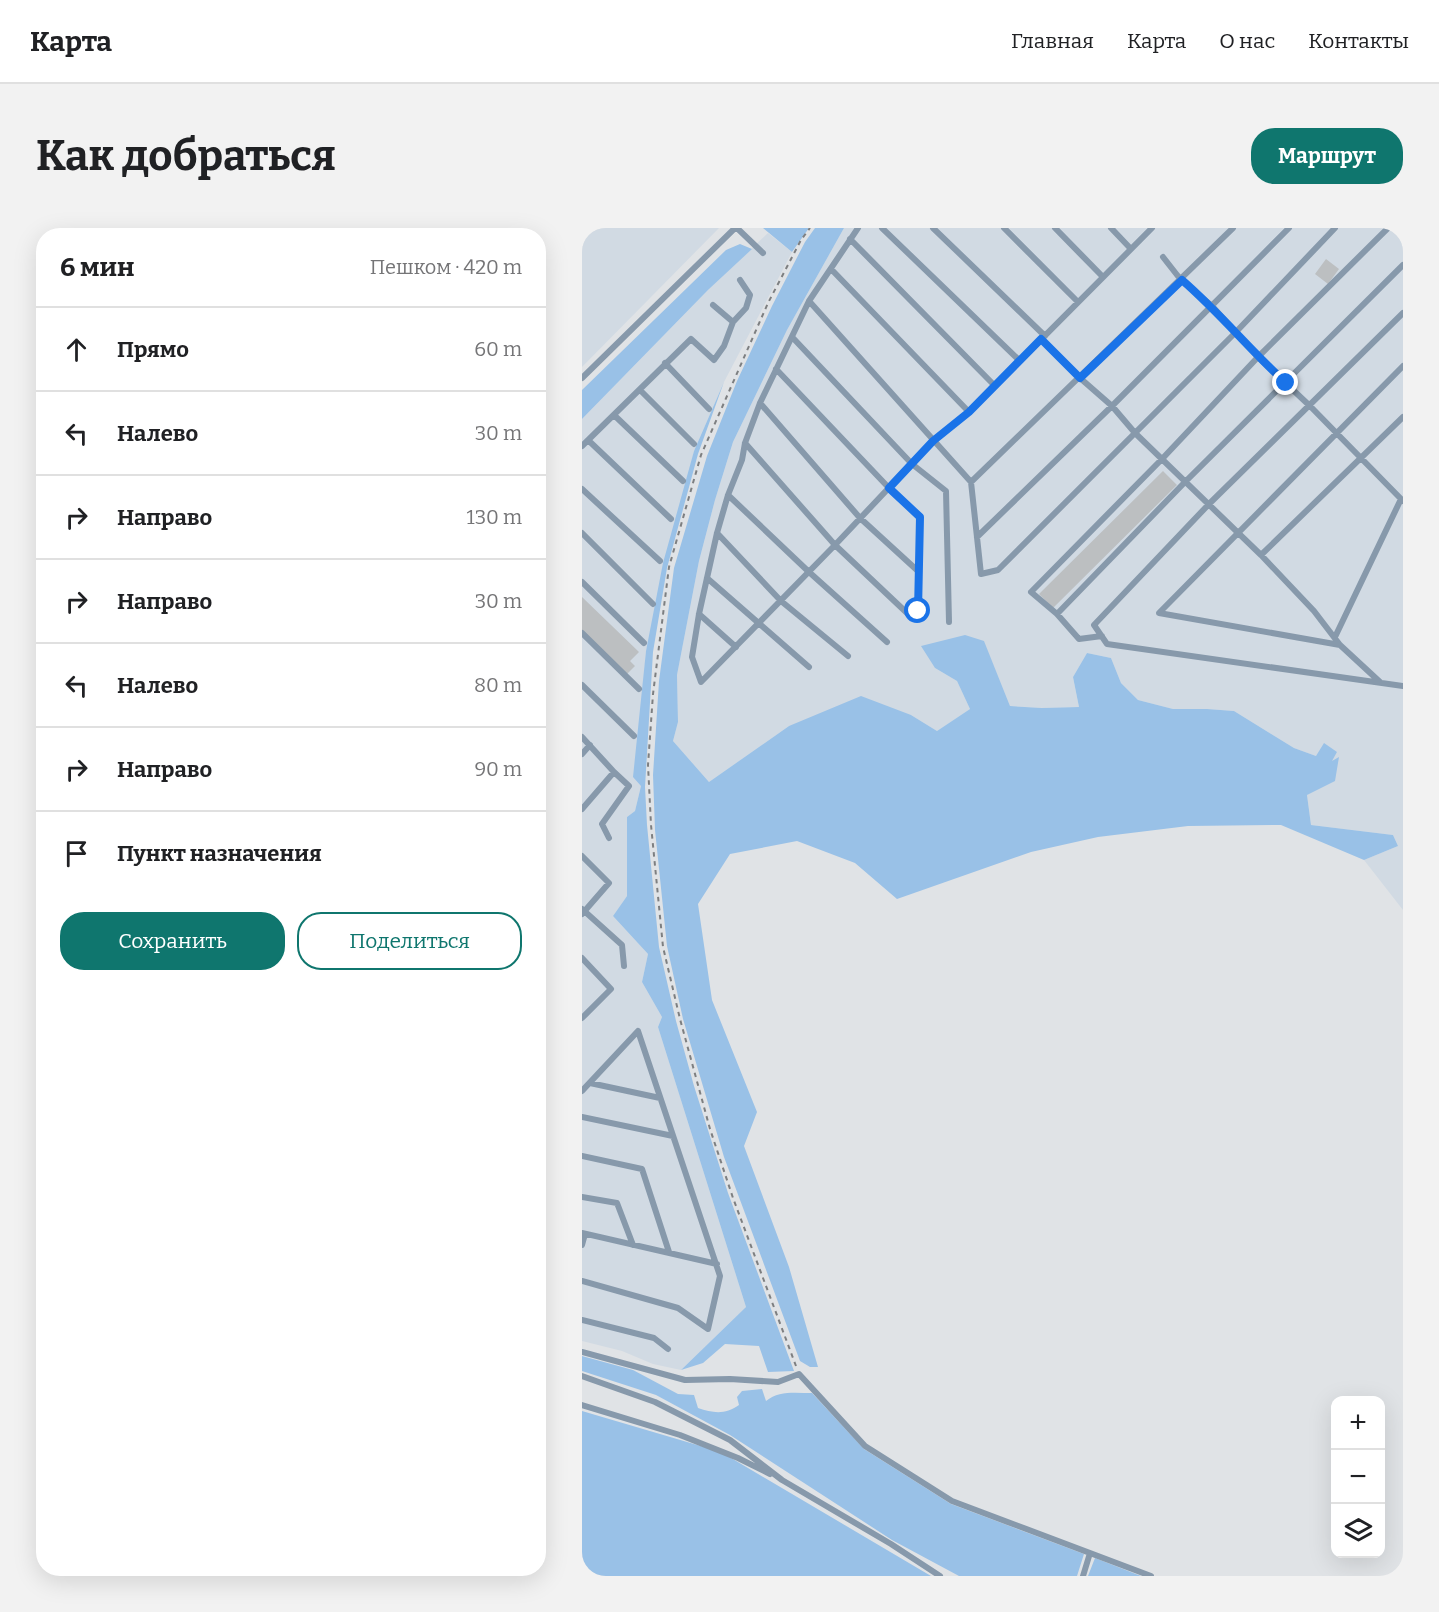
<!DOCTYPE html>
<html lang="ru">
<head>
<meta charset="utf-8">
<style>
  body { margin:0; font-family:Bitter,serif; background:#f2f2f2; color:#202124 }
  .controls { position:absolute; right:18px; bottom:18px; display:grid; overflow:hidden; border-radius:12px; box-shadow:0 6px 24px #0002 }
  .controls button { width:54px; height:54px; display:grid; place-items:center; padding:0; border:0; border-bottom:2px solid #e0e0e0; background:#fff; color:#202124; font:30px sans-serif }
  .stop { position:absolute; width:18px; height:18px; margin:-14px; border:4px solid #1a73e8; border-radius:50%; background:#fff }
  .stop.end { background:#1a73e8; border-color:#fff; box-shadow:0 2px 6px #0008 }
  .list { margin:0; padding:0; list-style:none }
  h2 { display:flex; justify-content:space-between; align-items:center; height:78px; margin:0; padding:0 24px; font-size:26px }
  h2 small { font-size:20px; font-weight:400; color:#757577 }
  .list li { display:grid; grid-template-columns:39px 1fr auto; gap:18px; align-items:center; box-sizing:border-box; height:84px; padding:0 24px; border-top:2px solid #e0e0e0 }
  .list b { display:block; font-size:22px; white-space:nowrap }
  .list em { font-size:20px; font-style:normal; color:#757577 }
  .actions { display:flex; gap:12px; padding:18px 24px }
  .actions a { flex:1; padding:14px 0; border:2px solid #0f766e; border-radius:24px; text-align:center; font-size:21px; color:#0f766e }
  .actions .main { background:#0f766e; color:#fff }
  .icon { flex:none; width:33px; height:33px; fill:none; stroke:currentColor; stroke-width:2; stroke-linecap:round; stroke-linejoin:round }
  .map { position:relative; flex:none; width:821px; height:1348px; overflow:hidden; border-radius:24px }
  header { display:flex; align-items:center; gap:36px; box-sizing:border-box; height:84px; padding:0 30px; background:#fff; border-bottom:2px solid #e0e0e0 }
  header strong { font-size:28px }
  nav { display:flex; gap:33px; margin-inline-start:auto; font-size:21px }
  .intro { display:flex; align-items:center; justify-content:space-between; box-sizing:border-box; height:144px; padding:0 36px }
  h1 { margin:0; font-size:42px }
  .button { padding:15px 27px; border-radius:24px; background:#0f766e; color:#fff; font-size:21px; font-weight:700 }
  main { display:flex; gap:36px; padding:0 36px }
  aside { flex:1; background:#fff; border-radius:24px; box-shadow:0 6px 24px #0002 }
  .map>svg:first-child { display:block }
  .built { fill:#d1dae3 }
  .green { fill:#99c1e7 }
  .building { fill:#bcbfc1 }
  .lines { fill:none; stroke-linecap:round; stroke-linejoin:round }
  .path { stroke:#7d7f81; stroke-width:2; stroke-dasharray:4.5 4.5; stroke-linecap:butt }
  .service { stroke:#8799ab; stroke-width:6 }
  .route { stroke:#1a73e8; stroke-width:8 }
</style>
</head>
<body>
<header>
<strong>Карта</strong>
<nav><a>Главная</a><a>Карта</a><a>О нас</a><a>Контакты</a></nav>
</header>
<div class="intro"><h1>Как добраться</h1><a class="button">Маршрут</a></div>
<main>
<aside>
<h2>6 мин<small>Пешком · 420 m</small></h2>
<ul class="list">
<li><svg class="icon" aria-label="ahead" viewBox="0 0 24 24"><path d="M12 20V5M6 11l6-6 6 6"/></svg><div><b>Прямо</b></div><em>60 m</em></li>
<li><svg class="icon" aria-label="left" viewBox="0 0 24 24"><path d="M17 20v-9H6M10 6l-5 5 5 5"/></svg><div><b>Налево</b></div><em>30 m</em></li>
<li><svg class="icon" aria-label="right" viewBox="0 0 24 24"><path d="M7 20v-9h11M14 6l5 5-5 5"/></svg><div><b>Направо</b></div><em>130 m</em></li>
<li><svg class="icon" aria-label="right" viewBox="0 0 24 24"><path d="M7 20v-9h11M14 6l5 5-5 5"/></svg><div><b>Направо</b></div><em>30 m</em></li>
<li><svg class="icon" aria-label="left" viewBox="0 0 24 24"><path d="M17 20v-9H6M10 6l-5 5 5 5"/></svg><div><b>Налево</b></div><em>80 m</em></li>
<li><svg class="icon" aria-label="right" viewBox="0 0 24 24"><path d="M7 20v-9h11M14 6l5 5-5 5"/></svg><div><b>Направо</b></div><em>90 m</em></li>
<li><svg class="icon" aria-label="arrive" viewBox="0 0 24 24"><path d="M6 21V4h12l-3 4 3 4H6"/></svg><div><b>Пункт назначения</b></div></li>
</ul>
<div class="actions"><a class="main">Сохранить</a><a>Поделиться</a></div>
</aside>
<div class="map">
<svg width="821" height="1348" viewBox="0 0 821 1348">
  <rect width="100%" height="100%" fill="#e0e3e6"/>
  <path class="built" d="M0,0H137L0,139Z
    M262,0H821V682L782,632L816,618L811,607L729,597L725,567L755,524L734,528L712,520L652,483L625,481H591L556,472L539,455L529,430L505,425L491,449L497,479L460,480L428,478L402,414L353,440L375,453L388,481L355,503L329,487L207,498L127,554L91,513L96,494L95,447L117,333L133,272L151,214L205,102Z
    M186,5L210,24L142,154L112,223L64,423L60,473L59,558L53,583L45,589V668L31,688L66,726L60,754L80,789L76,799L164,1079L99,1142L71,1136L40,1123L0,1113V191L126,62Z"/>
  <path class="green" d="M181,0H227L210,24Z
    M233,0H262L205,102L151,214L133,272L117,333L95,447L96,494L91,513L127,554L207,498L279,468L329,487L355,503L388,481L375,453L353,440L339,418L383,407L402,413L428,478L460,480L497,479L491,449L505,425L529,430L539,455L556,472L591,481H625L652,483L712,520L734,528L742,515L755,524L750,533L757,529L753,553L725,567L729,597L811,607L816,618L782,632L699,597L606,598L516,609L449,624L315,671L273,635L215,613L148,626L116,676L130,772L175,884L162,918L207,1039L236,1139H228L218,1133L142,929L101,791L85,718L73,602L71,547L77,453L92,340L125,228L155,153L190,78L223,14Z
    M158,16L170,21L126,62L0,191V162L144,22Z
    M142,154L116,226L85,340L71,424L63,559L65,597L77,719L94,793L112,858L146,965L212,1143L186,1144L177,1118L143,1116L121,1135L99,1142L164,1079L76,799L80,789L60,754L66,726L31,688L45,668V589L53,583L59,558L51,549L64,423L81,335L112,223Z
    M0,1128L51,1142L96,1166L112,1167L116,1180C131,1185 143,1187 157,1177L155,1169L160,1163L180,1161L184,1173C197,1162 214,1165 230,1165L282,1221L369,1276L502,1326L495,1348H377L310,1312L148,1207L74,1167L0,1143Z
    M0,1183L139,1224L349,1348H0Z
    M513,1330L559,1348H506Z"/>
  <path class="building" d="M744,31L757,41L746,56L733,46Z
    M581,243L595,257L471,380L457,366Z
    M0,369L57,424L48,433L53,438L45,446L0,402Z"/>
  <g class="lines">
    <path class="path" d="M214,1138L151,970L128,901L98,791L81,719L69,597L66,537L71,466L87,339L119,227L186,75L219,12L228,0"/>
    <path class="service" d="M155,0L181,25
      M276,0L227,73L178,175L163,215L160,232L146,267L135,305L117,386L110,429L119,454L253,317L351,213L387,184L570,0
      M300,0L438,133
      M351,0L463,108
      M422,0L496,74
      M473,0L521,49
      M529,0L549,21
      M268,11L413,158
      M581,29L599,52L630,78L676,129L728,178L821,273
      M249,41L387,184
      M227,73L389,254L399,346L416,342L653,105L753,0
      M131,77L151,94
      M821,85L627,276L512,397L525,416L821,458
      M211,110L330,236L364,263L367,394
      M459,111L498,150L530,178L553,205L679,327L732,383L758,417L798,454
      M83,135L127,181
      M0,150L153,0
      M58,162L112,216
      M178,175L278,290L337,344
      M32,187L101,253
      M6,212L89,291
      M163,215L253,317L325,385L336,383L338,289L307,260L194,141
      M0,218L109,111L132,132L142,118L151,94L164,80L168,67L158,52
      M389,254L651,0
      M0,261L78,333
      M146,267L227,344L305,414
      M0,305L71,376
      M135,305L199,373L266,428
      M395,309L530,178L707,0
      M679,327L821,189
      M125,350L227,439
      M0,354L62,415
      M117,386L154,419
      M475,386L449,364L580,231L676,129L806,0
      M0,405L57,461
      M520,408L497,411L475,386L603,254L821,37
      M753,409L819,271
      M758,417L577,385L821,138
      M0,457L52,508
      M0,509L32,544L0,581
      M0,526L8,517
      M27,610L20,596L47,558L32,544
      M0,628L27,655L0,686
      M0,681L40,717L42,738
      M0,730L29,761L0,790
      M8,855L78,870
      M0,863L56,803L138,1048L126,1101L96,1080L0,1053
      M0,889L91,908
      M0,928L60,941L87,1024
      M0,969L35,975L51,1017
      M0,1005L135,1036
      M0,1017L3,1006
      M0,1092L72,1110L86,1121
      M0,1124L103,1152L148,1151L196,1154L217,1146L283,1218L370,1273L569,1348
      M0,1148L73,1174L148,1212L200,1252L309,1316L358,1348
      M0,1177L98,1207L156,1230L188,1246
      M501,1348L508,1325"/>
  </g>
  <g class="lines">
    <path class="route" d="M336,383L338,289L307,260L351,213L387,184L459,111L498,150L600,52C637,84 668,122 704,155"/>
  </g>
</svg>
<div class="controls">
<button>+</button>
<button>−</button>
<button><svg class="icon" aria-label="layers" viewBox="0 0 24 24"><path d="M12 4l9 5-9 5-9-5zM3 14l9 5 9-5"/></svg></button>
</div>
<div class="stop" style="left:336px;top:383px"></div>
<div class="stop end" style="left:704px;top:155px"></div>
</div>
</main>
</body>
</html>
